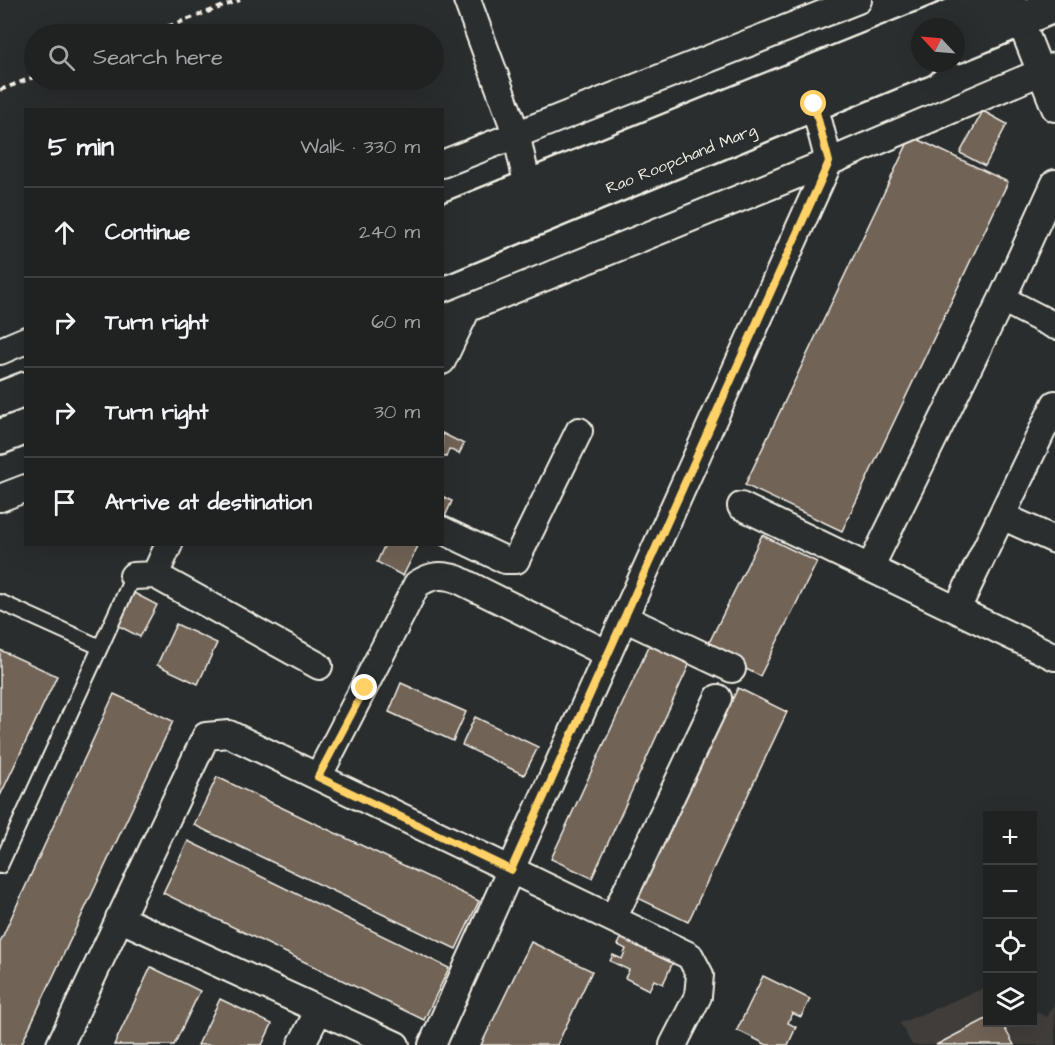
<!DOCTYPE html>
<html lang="en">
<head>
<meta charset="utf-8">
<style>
  body { margin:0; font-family:"Architects Daughter",sans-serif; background:#2d2f2f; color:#f1f3f6 }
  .controls { position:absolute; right:18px; bottom:18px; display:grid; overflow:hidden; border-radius:0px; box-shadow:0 6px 24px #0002 }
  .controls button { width:54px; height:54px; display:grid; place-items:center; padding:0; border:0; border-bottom:2px solid #3d3f40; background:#202222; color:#f1f3f6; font:30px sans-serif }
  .compass { position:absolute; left:911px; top:18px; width:54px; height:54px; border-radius:50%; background:#202222; box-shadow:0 6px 24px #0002; rotate:296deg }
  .stop { position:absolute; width:18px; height:18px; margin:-14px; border:4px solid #ffd166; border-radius:50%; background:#fff }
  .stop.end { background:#ffd166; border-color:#fff; box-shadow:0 2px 6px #0008 }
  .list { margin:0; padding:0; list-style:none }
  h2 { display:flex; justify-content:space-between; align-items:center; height:78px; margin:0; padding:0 24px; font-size:26px }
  h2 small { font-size:20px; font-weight:400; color:#a2a4a5 }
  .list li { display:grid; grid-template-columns:39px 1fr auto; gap:18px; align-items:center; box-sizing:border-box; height:90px; padding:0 24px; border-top:2px solid #3d3f40 }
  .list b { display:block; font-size:22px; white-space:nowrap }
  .list em { font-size:20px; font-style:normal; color:#a2a4a5 }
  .icon { flex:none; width:33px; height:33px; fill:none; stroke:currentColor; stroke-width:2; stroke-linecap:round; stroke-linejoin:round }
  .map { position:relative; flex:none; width:1055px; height:1045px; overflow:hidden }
  .search { position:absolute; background:#202222; box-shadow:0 6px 24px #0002; left:24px; top:24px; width:420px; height:66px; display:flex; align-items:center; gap:15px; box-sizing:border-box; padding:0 21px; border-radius:33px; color:#a2a4a5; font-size:22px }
  .panel { position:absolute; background:#202222; box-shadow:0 6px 24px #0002; left:24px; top:108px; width:420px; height:438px; border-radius:0px }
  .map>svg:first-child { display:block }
  .built { fill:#3f3d3a }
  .building { fill:#716357; stroke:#f4f1e8; stroke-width:1.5 }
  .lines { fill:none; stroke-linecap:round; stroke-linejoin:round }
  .service-casing { stroke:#f4f1e8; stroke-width:18 }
  .minor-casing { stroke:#f4f1e8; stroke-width:30 }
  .secondary-casing { stroke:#f4f1e8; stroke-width:38 }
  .path { stroke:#f4f1e8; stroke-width:4; stroke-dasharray:6 4.5; stroke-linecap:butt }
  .service { stroke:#2a2d2e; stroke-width:14 }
  .minor { stroke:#2a2d2e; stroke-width:26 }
  .secondary { stroke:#2a2d2e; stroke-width:33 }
  .route { stroke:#ffd166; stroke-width:8 }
  .labels { text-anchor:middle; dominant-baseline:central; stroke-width:4.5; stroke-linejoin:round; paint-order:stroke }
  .street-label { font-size:16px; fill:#f4f1e8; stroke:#2a2d2e }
</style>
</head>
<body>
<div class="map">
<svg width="1055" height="1045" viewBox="0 0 1055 1045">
  <rect width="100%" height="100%" fill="#2a2d2e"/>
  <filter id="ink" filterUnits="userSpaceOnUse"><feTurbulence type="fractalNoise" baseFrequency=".0167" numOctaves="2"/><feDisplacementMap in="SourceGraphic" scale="12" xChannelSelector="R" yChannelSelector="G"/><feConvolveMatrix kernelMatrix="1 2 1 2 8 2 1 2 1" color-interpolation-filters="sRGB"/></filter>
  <g filter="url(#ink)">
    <path class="built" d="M984,988L987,989L988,1022H1032L1033,1010L1047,1017L1055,1003V1045H912L900,1023Z"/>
    <path class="building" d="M983,111L1007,124L985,166L960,153Z
      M911,136L1008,182L842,531L745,485Z
      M442,433L464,444L459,454L449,449L446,457L442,456Z
      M442,496L452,501L444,519H442Z
      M762,535L817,562L760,676L706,649Z
      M385,544H419L403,576L377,562Z
      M132,592L157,605L140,637L115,624Z
      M176,624L217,643L198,684L157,665Z
      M650,644L690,663L592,878L551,859Z
      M0,650L57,676L0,796Z
      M401,683L466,712L453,741L389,712Z
      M738,688L787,712L688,922L638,898Z
      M114,694L173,721L21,1045H0V942Z
      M475,717L538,747L524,775L462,745Z
      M217,777L479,901L456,949L194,825Z
      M188,841L449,968L424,1020L163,893Z
      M621,938L673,962L663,984L654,980L649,990L625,978L629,970L610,961L613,955L622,959L626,949L618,945Z
      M531,942L592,971L557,1045H481Z
      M151,967L200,991L174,1045H114Z
      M763,976L810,999L801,1017L792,1013L788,1023L796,1027L788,1045H767L737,1030Z
      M220,999L272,1024L262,1045H198Z
      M988,1018V1022H1001L1014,1045H936Z"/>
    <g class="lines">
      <defs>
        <path id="service" d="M0,602L100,647
          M0,866L133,576"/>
        <path id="minor" d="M467,0L516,133L528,187
          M1012,0L1055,108
          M442,164L858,0
          M1002,299L1055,326
          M442,319L829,162L1055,66
          M0,351L26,340
          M442,361L467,309
          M0,498L26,488
          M741,506L1055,657
          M1002,516L1055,540
          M442,530L505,560H516L579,431
          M870,568L1002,299L1055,183
          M155,575L169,544
          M133,576L155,575L319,666
          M957,609L1055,404
          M624,618L732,669
          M318,777L417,584C432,575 441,574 457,579L608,654
          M119,918L396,1045
          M613,919L718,698
          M60,1045L206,736L229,734L690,956L700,975L698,996L673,1045
          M301,1045L319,1010
          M432,1045L829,162L814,104"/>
        <path id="secondary" d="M926,27L991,0
          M956,46L1055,5
          M442,222L920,29
          M442,257L920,60
          M0,399L26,389
          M0,437L26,427"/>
      </defs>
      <use href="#service" class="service-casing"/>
      <use href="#minor" class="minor-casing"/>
      <use href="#secondary" class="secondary-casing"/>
      <path class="path" d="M148,34L240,0
        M0,90L34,77"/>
      <use href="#service" class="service"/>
      <use href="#minor" class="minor"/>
      <use href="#secondary" class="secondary"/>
    </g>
  </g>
  <g class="lines" filter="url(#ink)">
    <path class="route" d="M365,688L318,777L511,870L829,162L814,104"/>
  </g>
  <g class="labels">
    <g class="street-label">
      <text transform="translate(681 159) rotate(-22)">Rao Roopchand Marg</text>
    </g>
  </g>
</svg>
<div class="controls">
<button>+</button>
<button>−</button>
<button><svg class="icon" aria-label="locate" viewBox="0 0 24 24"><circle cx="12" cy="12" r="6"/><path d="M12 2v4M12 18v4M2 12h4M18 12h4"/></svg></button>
<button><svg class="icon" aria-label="layers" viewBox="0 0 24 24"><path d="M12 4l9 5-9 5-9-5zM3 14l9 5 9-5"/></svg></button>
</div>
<svg class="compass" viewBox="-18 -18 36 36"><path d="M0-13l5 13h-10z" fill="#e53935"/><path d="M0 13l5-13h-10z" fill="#a2a4a5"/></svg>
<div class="stop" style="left:814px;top:104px"></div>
<div class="stop end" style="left:365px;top:688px"></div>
<div class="search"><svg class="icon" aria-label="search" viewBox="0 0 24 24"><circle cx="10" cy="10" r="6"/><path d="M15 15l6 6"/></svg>Search here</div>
<section class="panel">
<h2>5 min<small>Walk · 330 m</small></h2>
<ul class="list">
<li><svg class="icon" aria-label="ahead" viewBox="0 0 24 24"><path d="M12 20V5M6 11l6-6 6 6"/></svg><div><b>Continue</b></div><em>240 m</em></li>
<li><svg class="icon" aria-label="right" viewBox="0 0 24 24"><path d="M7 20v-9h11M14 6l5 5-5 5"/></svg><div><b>Turn right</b></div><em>60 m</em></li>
<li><svg class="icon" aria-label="right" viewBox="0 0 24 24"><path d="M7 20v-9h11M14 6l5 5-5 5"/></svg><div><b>Turn right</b></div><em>30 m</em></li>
<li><svg class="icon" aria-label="arrive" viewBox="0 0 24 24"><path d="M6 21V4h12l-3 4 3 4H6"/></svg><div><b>Arrive at destination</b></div></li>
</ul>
</section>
</div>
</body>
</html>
